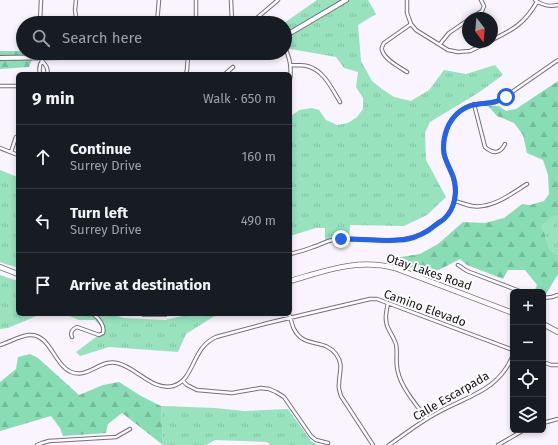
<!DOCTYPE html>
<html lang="en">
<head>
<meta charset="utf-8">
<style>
  body { margin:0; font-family:"Fira Sans",sans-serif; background:#20242c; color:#f1f3f6 }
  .controls { position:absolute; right:12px; bottom:12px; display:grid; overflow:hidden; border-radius:6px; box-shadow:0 2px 6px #0003 }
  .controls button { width:36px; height:36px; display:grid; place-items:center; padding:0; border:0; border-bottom:1px solid #363941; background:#171b24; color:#f1f3f6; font:20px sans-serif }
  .compass { position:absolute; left:462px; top:12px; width:36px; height:36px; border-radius:50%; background:#171b24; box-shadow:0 2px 6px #0003; rotate:164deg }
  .stop { position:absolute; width:12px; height:12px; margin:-9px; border:3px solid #2563eb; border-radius:50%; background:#fff }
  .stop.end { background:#2563eb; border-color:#fff; box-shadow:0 1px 4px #0008 }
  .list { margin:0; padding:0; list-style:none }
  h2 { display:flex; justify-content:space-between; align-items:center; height:52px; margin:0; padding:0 16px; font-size:17px }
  h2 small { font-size:13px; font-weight:400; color:#9ea1a6 }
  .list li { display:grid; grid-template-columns:26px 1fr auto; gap:12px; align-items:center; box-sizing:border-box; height:64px; padding:0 16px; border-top:1px solid #363941 }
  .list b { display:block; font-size:15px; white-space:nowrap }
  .list p { margin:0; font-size:13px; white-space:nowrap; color:#9ea1a6 }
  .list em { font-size:13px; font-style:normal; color:#9ea1a6 }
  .icon { flex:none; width:22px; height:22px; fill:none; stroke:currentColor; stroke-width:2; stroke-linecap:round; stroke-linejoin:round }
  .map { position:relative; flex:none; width:558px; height:445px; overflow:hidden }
  .search { position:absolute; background:#171b24; box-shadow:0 2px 6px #0003; left:16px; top:16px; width:276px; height:44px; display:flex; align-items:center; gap:10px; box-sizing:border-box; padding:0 14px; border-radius:22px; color:#9ea1a6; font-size:15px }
  .panel { position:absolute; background:#171b24; box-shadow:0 2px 6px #0003; left:16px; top:72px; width:276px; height:244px; border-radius:6px }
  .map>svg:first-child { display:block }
  .grass { fill:url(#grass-tufts) }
  .forest { fill:url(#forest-firs) }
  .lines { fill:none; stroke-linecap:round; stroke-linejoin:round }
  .street-casing { stroke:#776d80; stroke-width:4.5 }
  .secondary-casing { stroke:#776d80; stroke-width:6 }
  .primary-casing { stroke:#776d80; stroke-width:6 }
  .street { stroke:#fff; stroke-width:2.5 }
  .secondary { stroke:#fff; stroke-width:4 }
  .primary { stroke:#fff; stroke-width:4.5 }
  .route { stroke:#2563eb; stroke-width:5 }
  .labels { text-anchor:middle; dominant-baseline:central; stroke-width:4; stroke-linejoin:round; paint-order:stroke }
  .street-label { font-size:12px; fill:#151118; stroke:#fff }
</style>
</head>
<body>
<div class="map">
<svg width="558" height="445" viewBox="0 0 558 445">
  <defs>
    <pattern id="grass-tufts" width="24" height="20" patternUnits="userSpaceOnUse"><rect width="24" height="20" fill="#98e2be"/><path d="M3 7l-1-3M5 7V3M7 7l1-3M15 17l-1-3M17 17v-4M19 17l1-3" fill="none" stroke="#82c1a3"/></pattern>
    <pattern id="forest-firs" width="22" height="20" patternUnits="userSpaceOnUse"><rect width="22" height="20" fill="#88ddb5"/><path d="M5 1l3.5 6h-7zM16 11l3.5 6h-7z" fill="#74bd9b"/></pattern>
  </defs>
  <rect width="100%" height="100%" fill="#f9f4fd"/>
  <path class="grass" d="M317,0H368L376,14L358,25L361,61L372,81L382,89L394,97L411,101L429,90L444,70L466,74L495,65L503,75L478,93L430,122L425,133L426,160L446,197L427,215L404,226L350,225L349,239L325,242V228H316L290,236V117L299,110L312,108L319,110L326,120L337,125L348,123L357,117L363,109V98L356,87L358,72L344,68L336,57L285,48V23H284Z
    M0,170L15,176L18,179V268L0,262Z
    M551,215H558V255L550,250L542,226Z
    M0,275L18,281V314H41L8,328L0,329Z
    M64,314H113L123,318L165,320L191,314H222L213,317L186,334L178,352L109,347L80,356L76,352L104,331L95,320H79Z
    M161,406L215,408L244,411L288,409L311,441L317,445H271L267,442L215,440L206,445H163Z"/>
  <path class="forest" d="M0,51H23V53H35L29,67L0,69Z
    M558,81V215L551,216L542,226L550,250L558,255V274L546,294L543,293V292H534L537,285L525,270H508L503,279L467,265L460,259L433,273L392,263L394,258L420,254L438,244L463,222L485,223L504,218L522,204L530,205L544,201L549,194L548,175L543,160L527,153L523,135L514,123L497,116L488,106H499L506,111L516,109Z
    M30,354L38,358L79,395L103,385L119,382L141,396L161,406L163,445L122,413L108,424L106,433L63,436L60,428L51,416L0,431V382L16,369L18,357Z"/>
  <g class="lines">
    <defs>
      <path id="street" d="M76,0L75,10L77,23
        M196,0V23
        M231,0L232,23
        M407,0V13L411,24L416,30L448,50L458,52L470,51L489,42
        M535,0C541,5 550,7 558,5
        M471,18L482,11L484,6L481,0
        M40,23L41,0
        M157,23L159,0
        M251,23L278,0
        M492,40C514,29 524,24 537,2
        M440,44L449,33L468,20
        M285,48C290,58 292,67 290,79
        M42,61C46,65 49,69 47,74
        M291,65C296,65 302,65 307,66C324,70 332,89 340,102
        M407,72C399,67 384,59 382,50C381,47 383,45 384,43L411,24
        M40,74C39,69 39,65 42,61V53
        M186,74L187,70L188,55
        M225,74L233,67
        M0,86H18
        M474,104L485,147C493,154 500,154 505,144
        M0,148L18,155
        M11,152L16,137
        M454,201C460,202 466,205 472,206C492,209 511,194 527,184
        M290,254C298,252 306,250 313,247C320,245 326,241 333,240C340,239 347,239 354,239C378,240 404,244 426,232C429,231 432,228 435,225C439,223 442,221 445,218C454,209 457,194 454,181C452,171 446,163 444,153C442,138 448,121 459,112C475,99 487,107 502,99L558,60
        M458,265L467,271L522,292
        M543,298L552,297L558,295
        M388,303C386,313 384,321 389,330C392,335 394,339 396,344C398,353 395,362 398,372C401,387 417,406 427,419
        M289,314C291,319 292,325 294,329C304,349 324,338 336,354C344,365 339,372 339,384C338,388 340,392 341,396L373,445
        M72,337C70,333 72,329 77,327L99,335L103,333C105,326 99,318 93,314
        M0,345C10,342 19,336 29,335C50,333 54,365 71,372C88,379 100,359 117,363C136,367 152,391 173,386C195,380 191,348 216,337L268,323L370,299H377L513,350
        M543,362L551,365H558
        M183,381L187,385L197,390L232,393L261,388L269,389L276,392L284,397L311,436L316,440L328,443
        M543,423L558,419
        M37,445L42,443L49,441L116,437L130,429
        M389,445C405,434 420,422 437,413C467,396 499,391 513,355
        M498,445L524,430"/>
      <path id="secondary" d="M285,36L346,0
        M0,58L188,55L233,54L241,53"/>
      <path id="primary" d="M0,267L18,274
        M290,281C325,271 358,258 395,268L513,313
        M144,314H165
        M543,324L558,332"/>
    </defs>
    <use href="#street" class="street-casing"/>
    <use href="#secondary" class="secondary-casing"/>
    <use href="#primary" class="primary-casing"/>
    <use href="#street" class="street"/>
    <use href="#secondary" class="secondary"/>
    <use href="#primary" class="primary"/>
  </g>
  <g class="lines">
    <path class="route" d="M341,239C363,238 386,243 408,239C419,237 428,231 437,224C439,222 442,221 444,219C456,208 458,190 453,176C450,169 446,162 444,154C442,141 446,126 454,117C471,97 488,109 506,97"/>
  </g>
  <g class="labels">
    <g class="street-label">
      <text transform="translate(429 272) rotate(19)">Otay Lakes Road</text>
      <text transform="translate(425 308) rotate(20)">Camino Elevado</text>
      <text transform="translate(451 396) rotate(-30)">Calle Escarpada</text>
    </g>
  </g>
</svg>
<div class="controls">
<button>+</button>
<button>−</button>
<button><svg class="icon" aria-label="locate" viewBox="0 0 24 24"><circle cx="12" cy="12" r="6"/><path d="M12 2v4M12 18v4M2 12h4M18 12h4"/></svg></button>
<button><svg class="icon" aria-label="layers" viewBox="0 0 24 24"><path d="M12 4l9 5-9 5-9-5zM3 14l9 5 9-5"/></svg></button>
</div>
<svg class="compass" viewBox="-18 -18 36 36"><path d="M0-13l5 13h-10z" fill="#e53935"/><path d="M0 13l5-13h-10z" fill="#9ea1a6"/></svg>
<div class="stop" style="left:506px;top:97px"></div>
<div class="stop end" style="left:341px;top:239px"></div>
<div class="search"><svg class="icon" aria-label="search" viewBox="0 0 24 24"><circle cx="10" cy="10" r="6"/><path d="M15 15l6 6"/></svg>Search here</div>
<section class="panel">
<h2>9 min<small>Walk · 650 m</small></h2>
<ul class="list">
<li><svg class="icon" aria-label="ahead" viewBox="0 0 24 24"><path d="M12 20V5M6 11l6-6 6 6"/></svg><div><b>Continue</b><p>Surrey Drive</p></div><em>160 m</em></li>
<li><svg class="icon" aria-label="left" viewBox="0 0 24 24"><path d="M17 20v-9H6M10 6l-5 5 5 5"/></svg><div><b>Turn left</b><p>Surrey Drive</p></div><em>490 m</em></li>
<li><svg class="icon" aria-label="arrive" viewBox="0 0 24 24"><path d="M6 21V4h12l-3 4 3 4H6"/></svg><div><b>Arrive at destination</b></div></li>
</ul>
</section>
</div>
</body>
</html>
